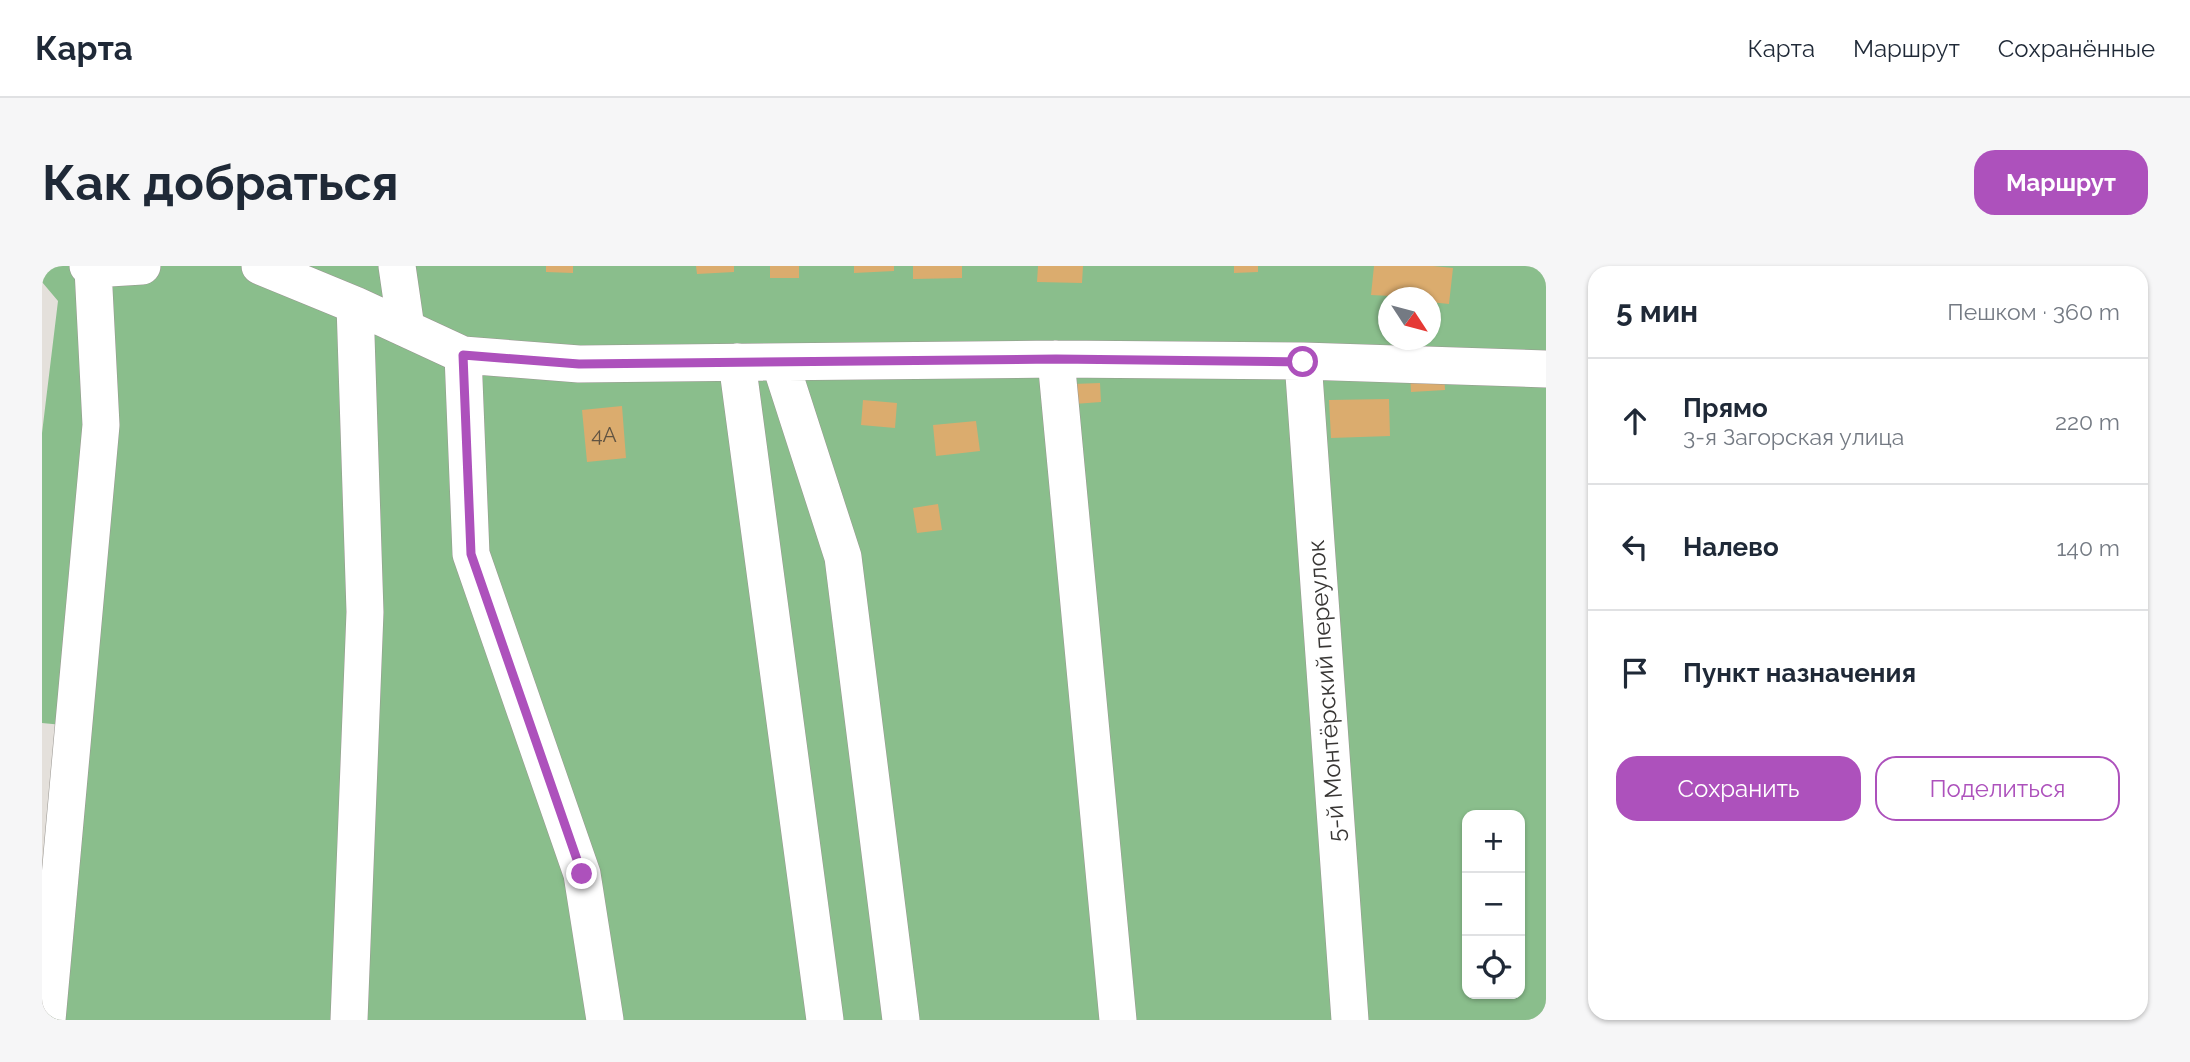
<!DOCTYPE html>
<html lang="ru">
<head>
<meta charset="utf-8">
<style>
  body { margin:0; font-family:Raleway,sans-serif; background:#f6f6f7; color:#1f2937 }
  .controls { position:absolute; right:21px; bottom:21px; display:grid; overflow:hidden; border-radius:14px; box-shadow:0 2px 5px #0004 }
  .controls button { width:63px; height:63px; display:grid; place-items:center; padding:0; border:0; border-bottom:2px solid #e0e1e3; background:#fff; color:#1f2937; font:35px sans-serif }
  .compass { position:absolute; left:1336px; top:21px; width:63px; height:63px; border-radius:50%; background:#fff; box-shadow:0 2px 5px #0004; rotate:126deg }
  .stop { position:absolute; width:21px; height:21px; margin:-16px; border:5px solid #ad51bc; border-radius:50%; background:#fff }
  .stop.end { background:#ad51bc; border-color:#fff; box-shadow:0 2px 7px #0008 }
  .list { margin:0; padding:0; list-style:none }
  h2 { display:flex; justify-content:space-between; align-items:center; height:91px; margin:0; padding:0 28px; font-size:30px }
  h2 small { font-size:23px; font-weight:400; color:#747a83 }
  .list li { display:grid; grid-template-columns:46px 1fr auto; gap:21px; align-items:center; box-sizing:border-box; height:126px; padding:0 28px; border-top:2px solid #e0e1e3 }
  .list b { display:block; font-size:26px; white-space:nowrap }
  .list p { margin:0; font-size:23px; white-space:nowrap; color:#747a83 }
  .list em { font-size:23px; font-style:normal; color:#747a83 }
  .actions { display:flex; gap:14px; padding:21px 28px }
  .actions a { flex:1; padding:16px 0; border:2px solid #ad51bc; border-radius:21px; text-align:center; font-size:24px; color:#ad51bc }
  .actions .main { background:#ad51bc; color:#fff }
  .icon { flex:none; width:38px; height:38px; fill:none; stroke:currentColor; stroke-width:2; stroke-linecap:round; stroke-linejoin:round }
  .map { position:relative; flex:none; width:1504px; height:754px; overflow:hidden; border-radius:21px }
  header { display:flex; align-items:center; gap:42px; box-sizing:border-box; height:98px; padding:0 35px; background:#fff; border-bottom:2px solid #e0e1e3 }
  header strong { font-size:33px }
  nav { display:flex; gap:38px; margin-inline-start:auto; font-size:24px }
  .intro { display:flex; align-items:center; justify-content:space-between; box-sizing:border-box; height:168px; padding:0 42px }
  h1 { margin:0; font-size:49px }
  .button { padding:18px 32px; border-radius:21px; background:#ad51bc; color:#fff; font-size:24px; font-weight:700 }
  main { display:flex; gap:42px; padding:0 42px }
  aside { flex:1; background:#fff; border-radius:21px; box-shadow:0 2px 5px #0004 }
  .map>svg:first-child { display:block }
  .green { fill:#8abe8c; fill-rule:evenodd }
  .building { fill:#dbac6e }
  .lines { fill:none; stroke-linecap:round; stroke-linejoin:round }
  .minor-casing { stroke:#999691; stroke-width:38 }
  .minor { stroke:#fff; stroke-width:37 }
  .route { stroke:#ad51bc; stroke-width:9 }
  .labels { text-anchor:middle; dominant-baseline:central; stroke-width:7; stroke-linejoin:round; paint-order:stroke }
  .number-label { font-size:21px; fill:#615442 }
  .street-label { font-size:24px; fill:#383634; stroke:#fff }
</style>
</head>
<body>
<header>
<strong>Карта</strong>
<nav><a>Карта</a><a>Маршрут</a><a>Сохранённые</a></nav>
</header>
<div class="intro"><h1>Как добраться</h1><a class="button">Маршрут</a></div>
<main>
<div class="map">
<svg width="1504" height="754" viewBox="0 0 1504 754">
  <rect width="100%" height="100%" fill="#e4e0db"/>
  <path class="green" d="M0,0H1504V754H5L31,460L0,457V167L16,35L0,16ZM1346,32H1388V74H1346ZM1425,549H1478V728H1425Z"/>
  <path class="building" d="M504,0H531V7L504,6Z
    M654,0H692V6L655,8Z
    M728,0H757V12H728Z
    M812,0H852V5L812,7Z
    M871,0H920V12L871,13Z
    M996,0H1041L1040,17L995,16Z
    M1192,0H1216V6L1192,7Z
    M1332,0H1391L1411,2L1407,38L1388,36V32L1329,29Z
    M1402,105L1403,124L1369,126L1368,107Z
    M1058,117L1059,136L1032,138L1031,118Z
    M1347,133L1348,170L1289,172L1287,134Z
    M821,134L855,137L853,162L819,159Z
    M580,140L584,192L545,196L540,144Z
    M934,155L938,185L894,190L891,159Z
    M896,238L900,264L875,267L871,242Z"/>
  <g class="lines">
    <defs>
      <path id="minor" d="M46,0L51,3L100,0
        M218,0L313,39L421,89L537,98L1014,93L1261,95L1504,103
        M355,0L364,62
        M421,89L429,288L540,608L563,754
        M1014,93L1076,754
        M1261,95L1308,754
        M695,96L783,754
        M738,96L801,291L859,754
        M5,754L59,159L51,3
        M307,754L323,346L313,39"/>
    </defs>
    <use href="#minor" class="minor-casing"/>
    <use href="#minor" class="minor"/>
  </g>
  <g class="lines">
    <path class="route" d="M540,608L429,288L421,89L537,98L1014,93L1261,96"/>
  </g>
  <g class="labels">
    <g class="number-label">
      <text x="562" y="168">4А</text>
    </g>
    <g class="street-label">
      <text transform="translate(1284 425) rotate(-94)">5-й Монтёрский переулок</text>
    </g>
  </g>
</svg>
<div class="controls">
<button>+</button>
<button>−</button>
<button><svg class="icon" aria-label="locate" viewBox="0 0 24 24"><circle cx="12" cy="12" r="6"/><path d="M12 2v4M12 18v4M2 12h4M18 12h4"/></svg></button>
</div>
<svg class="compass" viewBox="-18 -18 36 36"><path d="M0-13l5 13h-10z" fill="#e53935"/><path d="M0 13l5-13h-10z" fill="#747a83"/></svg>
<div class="stop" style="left:1261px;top:96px"></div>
<div class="stop end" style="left:540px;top:608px"></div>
</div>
<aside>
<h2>5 мин<small>Пешком · 360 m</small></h2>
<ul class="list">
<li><svg class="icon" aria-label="ahead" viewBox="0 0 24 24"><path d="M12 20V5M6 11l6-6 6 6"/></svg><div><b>Прямо</b><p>3-я Загорская улица</p></div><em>220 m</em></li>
<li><svg class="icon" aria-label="left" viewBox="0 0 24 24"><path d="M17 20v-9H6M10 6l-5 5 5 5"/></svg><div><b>Налево</b></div><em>140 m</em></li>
<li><svg class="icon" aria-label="arrive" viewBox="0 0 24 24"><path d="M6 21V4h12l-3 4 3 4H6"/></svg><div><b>Пункт назначения</b></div></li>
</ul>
<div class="actions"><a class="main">Сохранить</a><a>Поделиться</a></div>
</aside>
</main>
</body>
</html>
